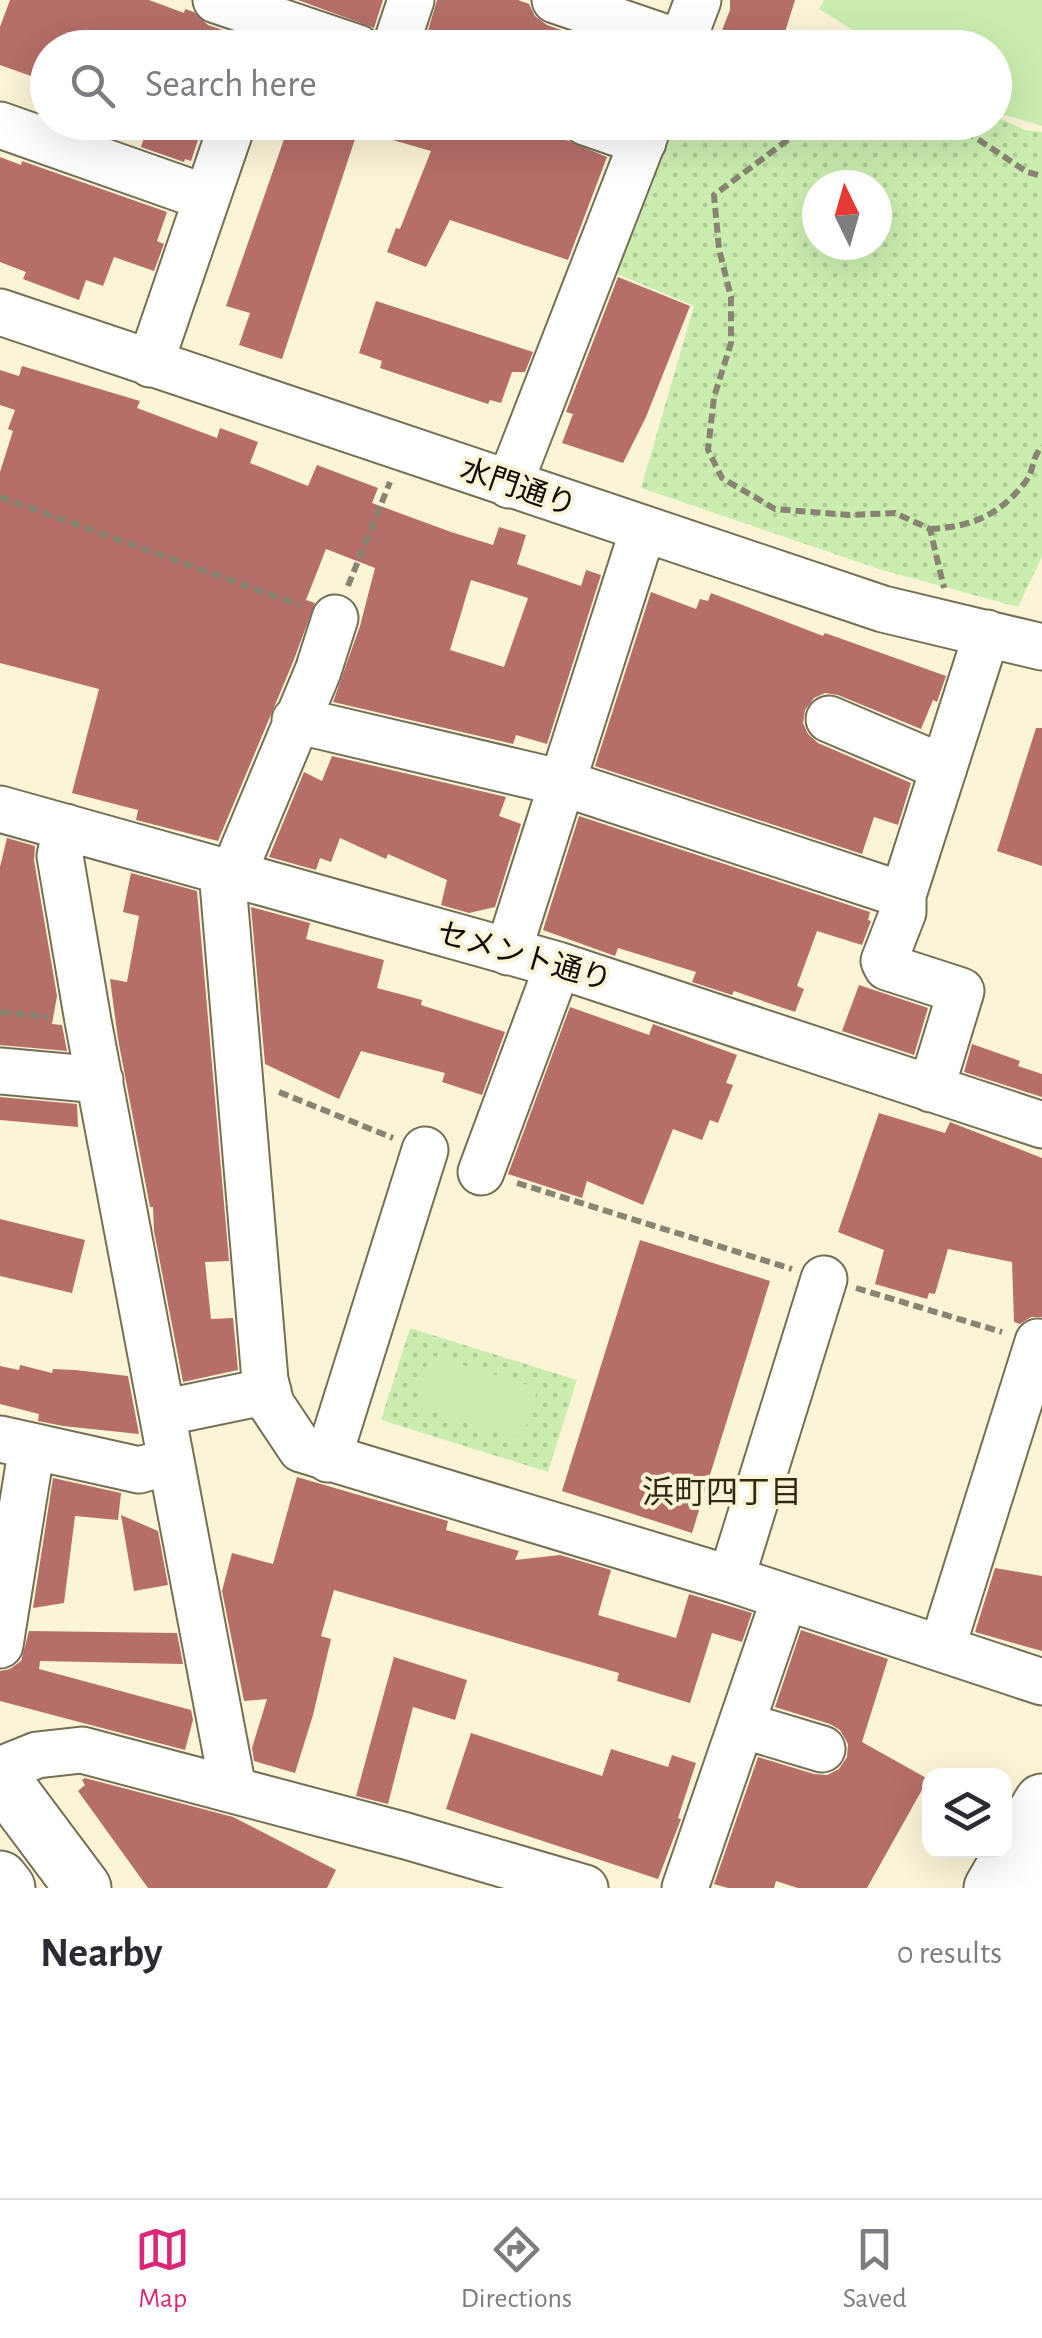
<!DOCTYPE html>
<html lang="en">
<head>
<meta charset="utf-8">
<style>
  body { margin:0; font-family:"Alegreya Sans","Noto Sans JP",sans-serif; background:#f2f2f3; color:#2b2b33 }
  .controls { position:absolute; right:30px; bottom:30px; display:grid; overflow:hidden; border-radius:20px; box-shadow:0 10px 40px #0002 }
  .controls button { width:90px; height:90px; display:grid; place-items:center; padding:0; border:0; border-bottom:2px solid #e1e1e2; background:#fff; color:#2b2b33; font:50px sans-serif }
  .compass { position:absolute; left:802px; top:170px; width:90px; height:90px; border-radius:50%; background:#fff; box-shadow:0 10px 40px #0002; rotate:355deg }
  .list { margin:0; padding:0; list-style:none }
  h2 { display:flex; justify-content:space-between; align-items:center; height:130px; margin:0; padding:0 40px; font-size:42px }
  h2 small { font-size:32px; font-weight:400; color:#7c7c81 }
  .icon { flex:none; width:55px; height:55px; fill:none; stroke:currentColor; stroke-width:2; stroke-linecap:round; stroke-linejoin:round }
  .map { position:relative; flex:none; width:1042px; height:1888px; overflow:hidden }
  .search { position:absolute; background:#fff; box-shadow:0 10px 40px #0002; left:30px; right:30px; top:30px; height:110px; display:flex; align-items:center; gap:25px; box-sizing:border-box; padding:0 35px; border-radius:55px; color:#7c7c81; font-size:38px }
  .sheet { height:310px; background:#fff }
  nav { display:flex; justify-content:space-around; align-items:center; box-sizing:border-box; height:140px; border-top:2px solid #e1e1e2; background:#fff; font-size:28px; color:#7c7c81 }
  nav a { display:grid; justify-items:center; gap:5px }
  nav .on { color:#db2777 }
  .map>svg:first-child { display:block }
  .park { fill:url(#park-dots); fill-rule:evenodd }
  .pitch { fill:#cbeeb0 }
  .building { fill:#b56e68; fill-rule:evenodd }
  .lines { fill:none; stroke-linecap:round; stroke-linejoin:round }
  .minor-casing { stroke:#756f56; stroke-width:49 }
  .major-casing { stroke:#756f56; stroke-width:59 }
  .highway-casing { stroke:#756f56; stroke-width:59 }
  .path { stroke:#898472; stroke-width:6; stroke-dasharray:10 5; stroke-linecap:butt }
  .minor { stroke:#fff; stroke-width:45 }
  .major { stroke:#fff; stroke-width:55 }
  .highway { stroke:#fff; stroke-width:55 }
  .labels { text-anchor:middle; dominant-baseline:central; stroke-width:8; stroke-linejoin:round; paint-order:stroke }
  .street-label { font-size:30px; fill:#0e0b04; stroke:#fbf4d7 }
  .neighbourhood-label { font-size:32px; fill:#2f2a13; stroke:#fbf4d7 }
</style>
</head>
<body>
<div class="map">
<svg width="1042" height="1888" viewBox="0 0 1042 1888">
  <defs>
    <pattern id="park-dots" width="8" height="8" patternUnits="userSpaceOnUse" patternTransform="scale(2.5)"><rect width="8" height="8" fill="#cbeeb0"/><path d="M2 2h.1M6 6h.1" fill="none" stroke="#adcb96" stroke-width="1.8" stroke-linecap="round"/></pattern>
  </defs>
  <rect width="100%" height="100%" fill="#fbf4d7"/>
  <path class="park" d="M995,116L1025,130L1042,132V557L1018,607L882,570L641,488L694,306L612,272L669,123L994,122ZM817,185H877V245H817Z
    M410,1328L577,1380L548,1472L381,1420Z"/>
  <path class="pitch" d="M824,0H1042V126L995,112L994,48L880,47L819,9Z
    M430,1355L538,1388L522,1439L414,1406Z"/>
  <path class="building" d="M10,0H149L184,13L185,9L194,12L208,25L275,48H48V82L0,65V27Z
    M298,0H383L374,28Z
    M437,0H518L529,4L535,16L547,25L613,48H435L424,44Z
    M730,0H795L780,48H715L730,10Z
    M149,122H169L200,134L191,161L185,159L184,162L141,147Z
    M290,122H559L566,140L607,157L568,260L450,220L426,267L387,252L396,228L400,229L431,151L358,130L282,359L239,345L250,313L226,306Z
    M0,157L21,165L22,161L167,212L157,241L164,244L154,271L114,257L103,286L86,280L79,300L23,279L26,272L0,262Z
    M618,277L690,306L646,417L623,463L562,443L573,414L566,412Z
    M376,301L533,352L525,372H512L501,403L490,400L488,404L380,368L382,361L359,353Z
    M22,366L140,401L137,408L217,438L220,428L258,442L250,463L308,486L317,465L378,488L372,503L451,532L493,545L499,527L526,535L517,564L581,586L586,570L601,575L547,744L516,735L513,744L333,702L360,626L375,568L326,549L306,600L315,603L293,662L218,841L136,820L138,810L72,793L99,689L0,663V472L13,431L8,429L15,410L0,405V370L19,376ZM471,580L528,598L504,667L450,650Z
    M651,592L696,609L700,599L708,601L711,593L823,636L825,633L946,676L937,702L933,700L921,729L838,695L825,693L814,698L805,710L803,723L808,734L818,743L911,783L898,825L874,817L862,854L595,766Z
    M1036,728H1042V866L997,851Z
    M332,756L506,797L499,816L521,824L495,907L469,913L441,905L447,880L388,854L386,859L340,838L331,862L320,858L316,870L269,857L304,772L322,781Z
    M579,816L870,912L868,920L871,921L862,945L817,931L797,986L804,989L795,1012L734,991L732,995L692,982L696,972L618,948L615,956L543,930Z
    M7,838L35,846L34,860L57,996L52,1024L62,1025L67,1051L0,1045V867Z
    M131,873L197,891L229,1261L205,1262L211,1319L233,1318L238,1370L183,1382L154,1231L153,1207H150L118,1039L110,979L127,982L139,916L123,912Z
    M251,907L310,923L306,939L384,960L377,988L422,1000L421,1005L505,1032L482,1095L442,1082L445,1073L361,1051L339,1099L265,1064Z
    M859,985L928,1008L914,1055L842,1031Z
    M570,1007L649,1035L653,1024L737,1055L726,1083L733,1085L718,1123L710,1120L702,1140L673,1129L643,1205L587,1181L582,1198L508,1174Z
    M972,1044L1020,1061L1018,1066L1042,1074V1097L964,1072Z
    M0,1097L77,1104L78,1127L0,1120Z
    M879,1113L945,1133L950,1122L1042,1158V1317H1031L1020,1324L1014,1322L1012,1262L948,1249L935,1294L929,1293L927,1299L875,1284L884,1250L838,1232Z
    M0,1219L85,1240L72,1293L0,1276Z
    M640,1240L770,1281L692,1533L562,1491Z
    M20,1365L52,1373L53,1369L75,1370L128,1376L139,1434L63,1426L38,1421L39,1414L0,1404V1366L19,1370Z
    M297,1477L448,1521L446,1530L519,1551L515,1560L560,1555L611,1570L598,1615L676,1638L689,1594L752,1613L742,1642L712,1633L690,1703L617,1681L619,1673L334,1590L321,1636L331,1639L313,1715L295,1773L254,1761L252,1748L267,1699L244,1701L222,1591L232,1553L273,1564Z
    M53,1478L121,1493L118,1520L75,1516L64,1603L33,1608Z
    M121,1515L158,1531L168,1585L134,1591Z
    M995,1568L1042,1576V1651L975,1632Z
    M801,1630L888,1659L862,1742L928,1779L867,1888H798L776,1881L774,1888H728L714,1884L758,1757L814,1774L827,1775L839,1769L847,1757L848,1744L840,1730L830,1724L775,1707Z
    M29,1631L177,1633L183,1664L40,1661L39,1669L191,1710L193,1720L185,1750L0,1701V1671L10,1669L21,1661Z
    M394,1657L467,1680L455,1720L413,1707L388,1804L356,1796Z
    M471,1733L602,1776L611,1749L668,1767L672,1755L696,1763L678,1818L681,1819L658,1879L446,1809Z
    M85,1778L233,1817L336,1870L327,1888H148L78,1791L85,1785L82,1780Z"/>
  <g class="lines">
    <defs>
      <path id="minor" d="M216,0L358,48
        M555,0L681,43
        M395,48L411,0
        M680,48L698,0
        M585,122L643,142
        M0,125L207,198
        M0,312L883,609L1042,647
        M150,364L233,122
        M509,485L650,122
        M829,719L944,768
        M295,720L563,783L903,895
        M0,809L558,965L1042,1125
        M66,827L60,856L88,1021L233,1789
        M222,871L265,1380L271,1404L301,1449L731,1579L1042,1682
        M233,874L318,671L335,618
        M508,952L643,530
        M0,1071L100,1080
        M931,1089L961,991L887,967L884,961L903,912V895L987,633
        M481,1172L558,965
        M162,1413L268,1391
        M0,1439L139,1470L171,1461
        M328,1459L425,1150
        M731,1579L824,1279
        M0,1645L32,1446
        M942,1648L1038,1342
        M742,1725L822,1749
        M0,1770L37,1755L82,1750L406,1836L585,1888
        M685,1888L785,1597"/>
      <path id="major" d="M0,1777L83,1888
        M0,1879L7,1888
        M992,1888L1042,1802"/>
      <path id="highway" d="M1032,1888L1042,1869"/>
    </defs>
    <use href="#minor" class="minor-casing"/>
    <use href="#major" class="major-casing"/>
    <use href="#highway" class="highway-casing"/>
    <path class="path" d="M829,122L789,139L714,195L719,249L731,297V343L714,397L708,450L722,478L775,509L849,515L895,513L930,529L944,588
      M877,122L909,134H970L1027,172L1042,176
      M0,497L300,605
      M930,529C972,527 1000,515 1026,481C1034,471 1031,459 1042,446
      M348,586L390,482
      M0,1012L49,1017
      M279,1092L393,1138
      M517,1183L792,1269
      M856,1288L1002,1332"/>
    <use href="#minor" class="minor"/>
    <use href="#major" class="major"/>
    <use href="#highway" class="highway"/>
  </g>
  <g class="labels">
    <g class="street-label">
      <text transform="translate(518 488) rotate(19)">水門通り</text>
      <text transform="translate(524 957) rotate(16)">セメント通り</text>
    </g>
    <g class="neighbourhood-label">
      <text x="722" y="1493">浜町四丁目</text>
    </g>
  </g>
</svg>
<div class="controls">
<button><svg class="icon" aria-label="layers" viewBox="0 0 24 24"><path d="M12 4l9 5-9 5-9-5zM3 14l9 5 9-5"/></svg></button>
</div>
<svg class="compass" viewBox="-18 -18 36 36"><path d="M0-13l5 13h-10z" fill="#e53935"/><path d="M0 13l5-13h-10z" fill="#7c7c81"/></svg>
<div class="search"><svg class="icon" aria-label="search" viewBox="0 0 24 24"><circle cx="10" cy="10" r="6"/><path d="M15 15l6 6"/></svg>Search here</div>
</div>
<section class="sheet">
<h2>Nearby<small>0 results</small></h2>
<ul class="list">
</ul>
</section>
<nav>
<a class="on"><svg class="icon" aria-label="map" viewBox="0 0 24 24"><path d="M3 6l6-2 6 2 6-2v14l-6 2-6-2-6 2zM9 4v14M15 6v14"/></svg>Map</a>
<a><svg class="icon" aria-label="directions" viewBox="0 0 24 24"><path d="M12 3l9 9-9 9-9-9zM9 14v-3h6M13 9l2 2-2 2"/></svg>Directions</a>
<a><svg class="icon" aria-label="saved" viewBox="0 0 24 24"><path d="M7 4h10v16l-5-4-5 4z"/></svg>Saved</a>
</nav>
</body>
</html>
